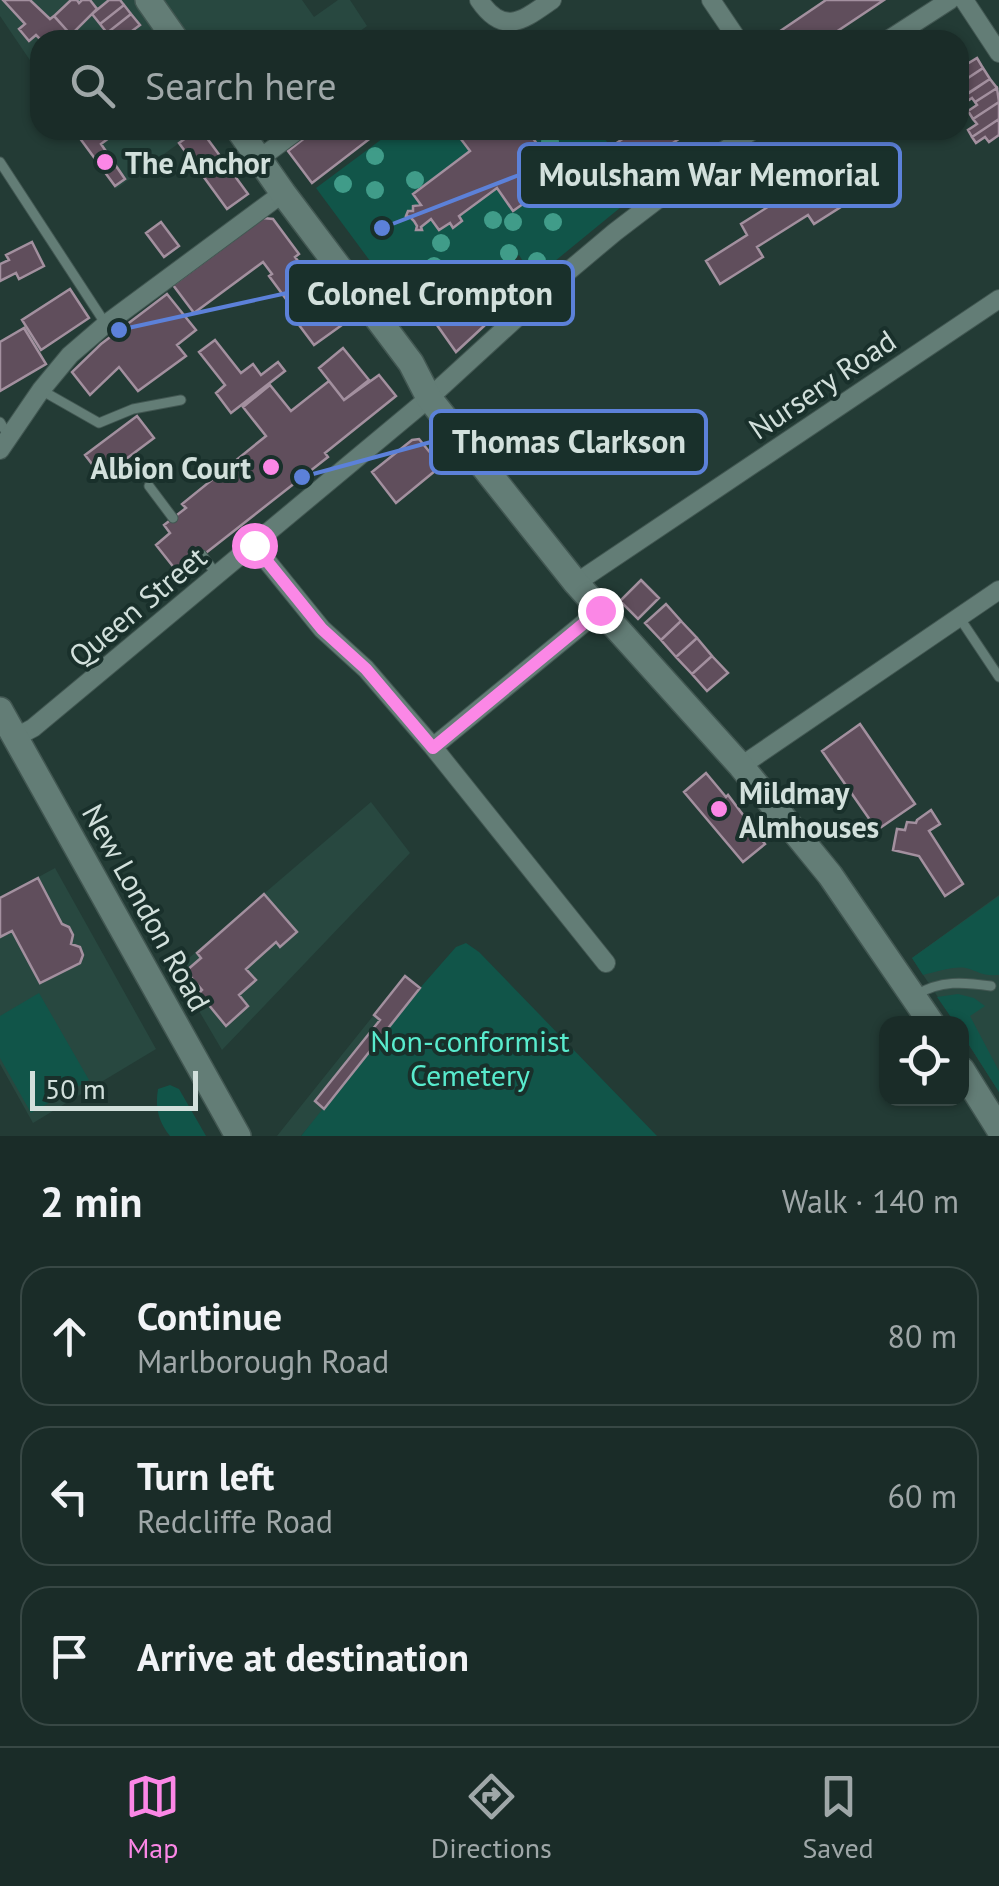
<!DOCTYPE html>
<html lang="en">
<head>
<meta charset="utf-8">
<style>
  body { margin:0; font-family:"PT Sans",sans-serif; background:#233430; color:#f1f3f6 }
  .controls { position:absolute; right:30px; bottom:30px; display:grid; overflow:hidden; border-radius:20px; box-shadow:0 2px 8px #0004 }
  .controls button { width:90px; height:90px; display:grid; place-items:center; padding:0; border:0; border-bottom:2px solid #384845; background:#1a2c28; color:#f1f3f6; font:50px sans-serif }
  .scale { position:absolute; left:30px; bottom:25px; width:168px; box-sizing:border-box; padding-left:10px; border:5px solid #d2e0dc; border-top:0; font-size:28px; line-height:35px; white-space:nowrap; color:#d2e0dc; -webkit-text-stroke:8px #19302b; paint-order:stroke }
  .stop { position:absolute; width:30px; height:30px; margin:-22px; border:8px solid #fb87e6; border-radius:50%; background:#fff }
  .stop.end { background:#fb87e6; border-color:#fff; box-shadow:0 2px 10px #0008 }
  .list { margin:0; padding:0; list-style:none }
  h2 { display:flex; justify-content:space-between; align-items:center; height:130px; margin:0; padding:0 40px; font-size:42px }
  h2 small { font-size:32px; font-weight:400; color:#9fa7a8 }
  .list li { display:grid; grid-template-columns:65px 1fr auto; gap:30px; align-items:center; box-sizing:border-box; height:140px; margin:0 20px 20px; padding:0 20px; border:2px solid #384845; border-radius:30px }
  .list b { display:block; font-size:38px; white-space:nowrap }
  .list p { margin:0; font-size:32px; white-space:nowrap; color:#9fa7a8 }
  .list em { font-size:32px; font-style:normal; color:#9fa7a8 }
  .icon { flex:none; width:55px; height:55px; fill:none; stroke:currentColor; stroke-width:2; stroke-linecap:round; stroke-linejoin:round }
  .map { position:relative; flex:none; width:999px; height:1136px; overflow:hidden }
  .search { position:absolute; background:#1a2c28; box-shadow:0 2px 8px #0004; left:30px; right:30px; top:30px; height:110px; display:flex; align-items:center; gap:25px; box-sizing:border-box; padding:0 35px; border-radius:30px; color:#9fa7a8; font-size:38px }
  .sheet { height:610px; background:#1a2c28 }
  nav { display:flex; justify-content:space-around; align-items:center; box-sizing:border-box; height:140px; border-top:2px solid #384845; background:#1a2c28; font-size:28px; color:#9fa7a8 }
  nav a { display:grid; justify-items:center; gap:5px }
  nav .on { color:#fb87e6 }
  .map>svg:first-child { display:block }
  .built { fill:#284840 }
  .green { fill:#115549 }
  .building { fill:#604e5c; stroke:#a3909f; stroke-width:2.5 }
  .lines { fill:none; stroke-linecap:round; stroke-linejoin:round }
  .lane-casing { stroke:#425752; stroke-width:11 }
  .street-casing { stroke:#425752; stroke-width:20 }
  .secondary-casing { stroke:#425752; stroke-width:28 }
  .lane { stroke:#637d76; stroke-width:9 }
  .street { stroke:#637d76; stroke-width:18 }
  .secondary { stroke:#637d76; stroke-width:25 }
  .tree { fill:#409c89 }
  .route { stroke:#fb87e6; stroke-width:12 }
  .poi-dot { fill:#fb87e6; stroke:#19302b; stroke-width:4 }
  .labels { text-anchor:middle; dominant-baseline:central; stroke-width:8; stroke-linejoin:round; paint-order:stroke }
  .poi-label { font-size:30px; font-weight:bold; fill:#d2e0dc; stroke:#19302b; text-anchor:start }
  .street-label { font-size:30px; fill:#d2e0dc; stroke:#19302b }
  .park-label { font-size:30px; fill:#58ebcd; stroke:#19302b }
  .leader { fill:none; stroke:#5c81d9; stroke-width:4 }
  .callout-dot { fill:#5c81d9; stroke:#19302b; stroke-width:4 }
  .callout { fill:#19302b; stroke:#5c81d9; stroke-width:4 }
  .callout-label { font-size:32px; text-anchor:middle; font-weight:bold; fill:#d2e0dc }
</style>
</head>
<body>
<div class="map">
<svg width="999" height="1136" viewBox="0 0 999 1136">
  <rect width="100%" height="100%" fill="#233b35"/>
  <path class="built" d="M0,0H302L314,17L338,0H350L367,26L348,40H40V75L0,16Z
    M77,130H197L116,189Z
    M371,802L410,853L222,1050L175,970Z
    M55,868L156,1049L33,1123L0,1064V898Z
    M999,895V1092L962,1034V1024L955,1023L912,958Z
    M405,976L420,988L324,1109L301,1136H277Z"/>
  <path class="green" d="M394,130H598L643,189L538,275L531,264L526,266L519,255L413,319L316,188Z
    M999,896V975C980,976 981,972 966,968C953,966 936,972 923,975L912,958Z
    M466,943L479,952L657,1136H301L420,988L456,947Z
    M39,993L89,1080L31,1113L0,1058V1016Z
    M958,994L974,998L985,1006L970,1016L999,1071V1092L962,1034V1024L955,1023L937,997Z
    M170,1085L179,1089L206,1136H170C158,1121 155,1107 158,1089Z"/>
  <path class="building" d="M3,0H30L50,19L54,16L71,35L66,40H41L36,35L29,41L19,29L25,24Z
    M71,0H77L79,3L82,0H90L97,9L71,35L54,16Z
    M109,0H120L124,5L100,24L92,14Z
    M826,0H884L824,40H772L770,38Z
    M124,5L131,14L107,33L100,24Z
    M131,14L140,25L120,40H111L107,33Z
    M977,58L983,68L962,82L959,77V69Z
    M983,68L990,79L960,99L959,87L964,84L962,82Z
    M990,79L997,88L975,102L972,98L960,106L963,109L959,112V99Z
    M997,88L999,102L973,119L968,111L977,105L975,102Z
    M999,102V119L972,137L968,130L977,124L973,119Z
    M999,119V135L989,142L985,137L976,143L972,137Z
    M89,130H114L107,135L109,138L101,144L125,179L115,186L79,137Z
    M197,130H201L248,194L227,209L179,143Z
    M315,130H381L312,183L288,151Z
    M454,130H527L540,148L529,155L534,163L530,166L535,175L527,181L537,194L513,211L497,188L459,216L462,221L453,228L450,223L439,230L431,219L421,227L422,230H416L417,226L414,221L410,217L406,216L408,211H413V206L421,205L413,194L470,151Z
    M636,130H692L633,170L615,144Z
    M840,168L858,196L814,224L808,215L757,247L763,257L720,284L706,261L747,235L741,224L796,189L799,194Z
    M263,218L273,219L299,254L295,257L326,299L324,301L342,325L314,345L296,321L300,318L269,276L272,274L263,262L194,313L173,285Z
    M161,222L179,246L164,257L146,233Z
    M32,242L44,266L19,279L16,273L0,281V264L9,260L6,255Z
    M70,289L89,318L41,350L22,320Z
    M167,294L196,330L177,345L186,356L138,391L119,367L90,395L72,372L101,344Z
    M463,297L484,326L456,352L432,318Z
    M24,328L46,364L0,391V342Z
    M215,340L241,373L253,364L261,375L278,362L285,371L231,413L216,393L225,385L199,352Z
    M343,348L369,380L344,400L319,368Z
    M379,375L396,396L325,453L328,457L179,574L156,545L170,533L164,525L186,508L182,504L266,436L243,407L270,385L291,411L329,381L344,400Z
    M137,416L154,438L102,477L85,455Z
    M419,439L441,466L396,503L372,472L412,440Z
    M641,580L659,598L638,619L620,601Z
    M666,604L681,621L661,640L645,623Z
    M681,621L697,638L676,657L661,640Z
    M697,638L712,656L692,674L676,657Z
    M712,656L728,673L707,691L692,674Z
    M860,724L915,804L877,830L822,751Z
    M706,773L726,797L728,795L765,844L743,862L684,792Z
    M931,810L940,824L929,831L963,884L945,896L919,856L893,850L897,829L905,830L907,822L916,823L917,820Z
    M38,878L62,924L69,927L73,935L71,944L80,947L83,955L80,963L40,983L12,931L0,937V898Z
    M264,894L297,932L280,947L276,942L246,969L256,980L239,995L248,1006L226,1026L199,993L202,990L186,971L201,958L197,953Z
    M405,976L420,988L324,1109L315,1101L380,1020L374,1015Z"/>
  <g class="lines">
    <defs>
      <path id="lane" d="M0,162L105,323
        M41,390L99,423L133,409L181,400
        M0,422L9,437
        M149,486L173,518
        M202,555L217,575
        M959,617L999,677
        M916,995C940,980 964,982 991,986"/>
      <path id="street" d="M479,0C504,37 523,20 552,0
        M711,0L738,40
        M964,0L999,53
        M888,40L950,0
        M259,159L298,130
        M0,450L41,390L70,355L106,324L283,193
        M254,545L322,629L366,669L433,747L606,963
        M576,583L999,299
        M16,737L33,728L429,398L559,279L615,232L683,180L753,130
        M433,747L600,610
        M741,766L999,590"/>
      <path id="secondary" d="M148,0L176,40
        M239,130L283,193L411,363L429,398L576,583L741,766L830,875L932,1024
        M0,710L238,1136
        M962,1070L999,1129"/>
    </defs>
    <use href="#lane" class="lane-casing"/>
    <use href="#street" class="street-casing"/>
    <use href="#secondary" class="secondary-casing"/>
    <use href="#lane" class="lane"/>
    <use href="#street" class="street"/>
    <use href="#secondary" class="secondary"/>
  </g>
  <g class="tree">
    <circle cx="550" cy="142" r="9"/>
    <circle cx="375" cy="156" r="9"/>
    <circle cx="415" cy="180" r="9"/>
    <circle cx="343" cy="184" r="9"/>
    <circle cx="375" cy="190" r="9"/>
    <circle cx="587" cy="198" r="9"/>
    <circle cx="493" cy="220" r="9"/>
    <circle cx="513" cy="222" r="9"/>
    <circle cx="553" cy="222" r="9"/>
    <circle cx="441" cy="243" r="9"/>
    <circle cx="509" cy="253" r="9"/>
    <circle cx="537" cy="261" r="9"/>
    <circle cx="434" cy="266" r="9"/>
  </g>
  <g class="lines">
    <path class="route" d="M254,545L322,629L366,669L433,748L600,610"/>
  </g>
  <g class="poi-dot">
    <circle cx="105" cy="162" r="10"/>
    <circle cx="271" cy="467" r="10"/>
    <circle cx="719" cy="809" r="10"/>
  </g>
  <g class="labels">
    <g class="poi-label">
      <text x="125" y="162">The Anchor</text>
      <text x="251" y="467" text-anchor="end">Albion Court</text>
      <text x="739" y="792">Mildmay<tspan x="739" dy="34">Almhouses</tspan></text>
    </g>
    <g class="street-label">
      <text transform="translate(822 384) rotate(-34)">Nursery Road</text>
      <text transform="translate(137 606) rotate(-40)">Queen Street</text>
      <text transform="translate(147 907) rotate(61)">New London Road</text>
    </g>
    <g class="park-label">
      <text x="470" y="1040">Non-conformist<tspan x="470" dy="34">Cemetery</tspan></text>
    </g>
  </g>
  <path class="leader" d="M382 228L519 175M119 330L287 293M302 477L431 442"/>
  <g class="callout-dot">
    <circle cx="382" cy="228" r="10"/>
    <circle cx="119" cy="330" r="10"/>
    <circle cx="302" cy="477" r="10"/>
  </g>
  <g class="callout">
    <rect x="519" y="144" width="381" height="62" rx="10"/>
    <rect x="287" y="262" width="286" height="62" rx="10"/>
    <rect x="431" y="411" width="275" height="62" rx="10"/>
  </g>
  <g class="callout-label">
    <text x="709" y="186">Moulsham War Memorial</text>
    <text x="430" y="305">Colonel Crompton</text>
    <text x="569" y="453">Thomas Clarkson</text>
  </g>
</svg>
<div class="controls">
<button><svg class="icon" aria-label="locate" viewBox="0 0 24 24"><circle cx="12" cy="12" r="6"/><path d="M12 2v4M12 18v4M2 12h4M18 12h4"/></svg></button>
</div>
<div class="scale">50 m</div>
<div class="stop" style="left:254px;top:545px"></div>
<div class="stop end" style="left:600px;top:610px"></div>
<div class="search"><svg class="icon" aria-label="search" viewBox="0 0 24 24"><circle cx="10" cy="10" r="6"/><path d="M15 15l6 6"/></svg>Search here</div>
</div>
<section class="sheet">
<h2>2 min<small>Walk · 140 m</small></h2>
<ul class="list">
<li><svg class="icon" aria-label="ahead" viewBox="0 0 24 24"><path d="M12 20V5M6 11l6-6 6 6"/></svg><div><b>Continue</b><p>Marlborough Road</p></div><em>80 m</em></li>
<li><svg class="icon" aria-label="left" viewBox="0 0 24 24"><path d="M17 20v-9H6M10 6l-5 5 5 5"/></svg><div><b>Turn left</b><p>Redcliffe Road</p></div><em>60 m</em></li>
<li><svg class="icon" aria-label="arrive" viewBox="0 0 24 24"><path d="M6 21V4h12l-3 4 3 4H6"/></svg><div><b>Arrive at destination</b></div></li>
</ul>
</section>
<nav>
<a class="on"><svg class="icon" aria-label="map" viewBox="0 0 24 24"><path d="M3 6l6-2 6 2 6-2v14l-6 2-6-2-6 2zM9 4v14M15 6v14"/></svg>Map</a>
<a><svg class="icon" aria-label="directions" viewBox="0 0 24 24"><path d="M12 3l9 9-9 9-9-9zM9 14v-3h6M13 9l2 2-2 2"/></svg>Directions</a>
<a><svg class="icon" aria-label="saved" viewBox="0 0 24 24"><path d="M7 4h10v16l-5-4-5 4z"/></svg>Saved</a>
</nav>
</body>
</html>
